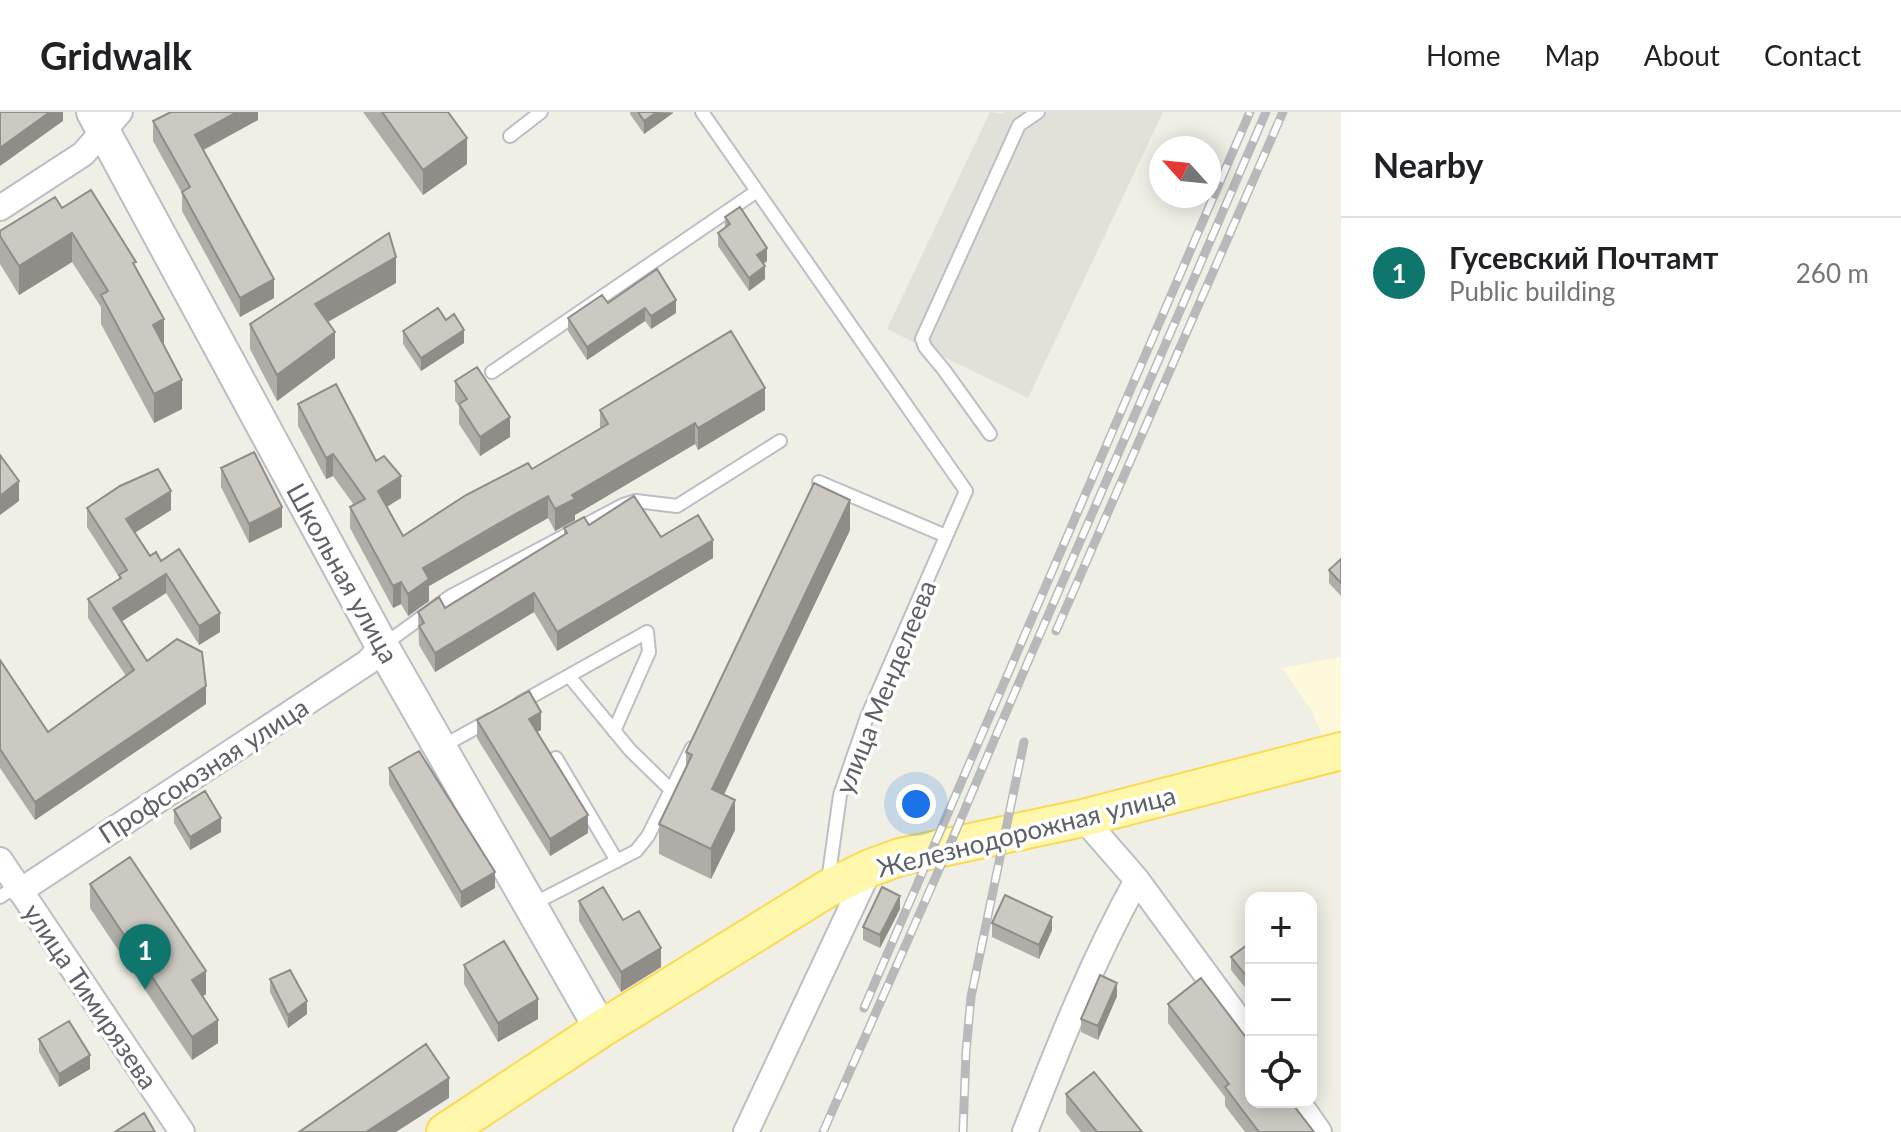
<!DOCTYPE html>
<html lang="en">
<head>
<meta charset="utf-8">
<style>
  body { margin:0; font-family:Lato,sans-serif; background:#f2f2f2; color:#202124 }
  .controls { position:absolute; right:24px; bottom:24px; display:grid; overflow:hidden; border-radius:16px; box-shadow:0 4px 20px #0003 }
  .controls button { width:72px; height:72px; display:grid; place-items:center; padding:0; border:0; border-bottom:2px solid #e0e0e0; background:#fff; color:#202124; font:40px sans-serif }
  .compass { position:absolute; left:1149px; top:24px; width:72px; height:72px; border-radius:50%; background:#fff; box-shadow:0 4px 20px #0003; rotate:297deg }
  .you { position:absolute; left:916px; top:692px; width:28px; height:28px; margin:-20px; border:6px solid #fff; border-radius:50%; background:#1a73e8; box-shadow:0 0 0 12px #1a73e833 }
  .badge { display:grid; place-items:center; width:52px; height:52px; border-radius:50%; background:#0f766e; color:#fff; font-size:26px; font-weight:700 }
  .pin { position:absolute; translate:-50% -66px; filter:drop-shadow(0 2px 4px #0008) }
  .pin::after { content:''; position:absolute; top:42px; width:28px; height:24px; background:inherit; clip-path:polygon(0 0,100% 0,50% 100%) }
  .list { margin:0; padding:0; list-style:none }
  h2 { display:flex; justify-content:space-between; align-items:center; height:104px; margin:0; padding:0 32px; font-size:34px }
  h2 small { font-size:26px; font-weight:400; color:#757577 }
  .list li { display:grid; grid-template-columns:52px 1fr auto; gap:24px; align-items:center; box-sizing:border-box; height:112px; padding:0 32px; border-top:2px solid #e0e0e0 }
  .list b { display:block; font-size:30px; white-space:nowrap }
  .list p { margin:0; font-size:26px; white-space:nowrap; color:#757577 }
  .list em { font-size:26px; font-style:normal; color:#757577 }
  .icon { flex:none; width:44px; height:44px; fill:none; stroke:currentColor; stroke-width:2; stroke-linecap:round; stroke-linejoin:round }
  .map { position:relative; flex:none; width:1341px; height:1020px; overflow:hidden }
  header { display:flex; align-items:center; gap:48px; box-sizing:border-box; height:112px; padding:0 40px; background:#fff; border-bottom:2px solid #e0e0e0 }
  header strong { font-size:38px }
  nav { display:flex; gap:44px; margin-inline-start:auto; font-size:28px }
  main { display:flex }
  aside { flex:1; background:#fff }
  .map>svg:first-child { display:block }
  .commercial { fill:#fff9db }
  .industrial { fill:#e1e0d9 }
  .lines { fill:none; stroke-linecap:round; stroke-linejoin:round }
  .lane-casing { stroke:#bdbec5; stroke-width:16 }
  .street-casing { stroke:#bdbec5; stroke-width:28 }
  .secondary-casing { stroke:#babdc4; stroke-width:36 }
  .primary-casing { stroke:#fcd952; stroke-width:40 }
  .lane { stroke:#fff; stroke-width:12 }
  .street { stroke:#fff; stroke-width:24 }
  .secondary { stroke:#fff; stroke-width:32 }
  .primary { stroke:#fff7ab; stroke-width:36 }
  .rail-casing { stroke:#b8b9ba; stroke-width:9 }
  .rail { stroke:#fff; stroke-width:6; stroke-dasharray:18; stroke-linecap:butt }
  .wall { fill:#afada7 }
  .shaded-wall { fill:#8e8d88 }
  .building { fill:#cbc9c2; stroke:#8e8d88; stroke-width:2 }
  .labels { text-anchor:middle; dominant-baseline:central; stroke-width:7; stroke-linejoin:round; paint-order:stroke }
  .street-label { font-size:26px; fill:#5d6067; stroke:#fff }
</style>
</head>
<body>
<header>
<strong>Gridwalk</strong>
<nav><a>Home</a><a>Map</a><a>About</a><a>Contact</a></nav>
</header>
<main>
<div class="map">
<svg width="1341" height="1020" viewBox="0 0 1341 1020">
  <rect width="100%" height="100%" fill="#f0efe5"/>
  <path class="commercial" d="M1341,545V625L1324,629L1312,599L1282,556Z"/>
  <path class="industrial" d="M990,0L1003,2L1004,0H1163L1028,286L887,217Z"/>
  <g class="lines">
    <defs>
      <path id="lane" d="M702,0L966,379L867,605L840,683L828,769
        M510,24L541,0
        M492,260L757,79
        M990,322L944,258L925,235L922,227L1019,13L1038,0
        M819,370L946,424
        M382,534L451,484L623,393L636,389L677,394L780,329
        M569,564L630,638L671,678
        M520,591L647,520L649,540L614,619
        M443,634L490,608
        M556,646L617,749
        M0,785L17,773
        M533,792L636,739L648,724L692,636"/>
      <path id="street" d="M0,96L83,42L120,0
        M1083,706L1137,768L1251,924
        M0,748L182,1020
        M20,779L368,550L382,534
        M1298,990L1319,1020
        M746,1020L870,756
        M1025,1020C1060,931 1091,851 1137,768"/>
      <path id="secondary" d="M93,0L382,534L601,917"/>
      <path id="primary" d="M445,1020L601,917L827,777L870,756L900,745L1083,706L1341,639"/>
    </defs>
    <use href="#lane" class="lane-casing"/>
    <use href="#street" class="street-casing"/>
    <use href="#secondary" class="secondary-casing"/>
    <use href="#primary" class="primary-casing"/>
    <use href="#lane" class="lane"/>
    <use href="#street" class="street"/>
    <use href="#secondary" class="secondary"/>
    <use href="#primary" class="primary"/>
    <defs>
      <path id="rail" d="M1056,519L1283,0
        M864,896L1250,0
        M823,1020L949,735L998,619L1266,0
        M963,1020L966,940L971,885L1024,630"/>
    </defs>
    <use href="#rail" class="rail-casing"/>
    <use href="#rail" class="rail"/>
  </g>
  <path class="wall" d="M258,0V8L204,38L274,186L240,205L182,99V81L153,29V9Z
    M363,0H448L467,52L423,83Z
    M630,0H673V1L644,22L630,2Z
    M62,96L136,155L164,235L182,297L154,311L101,212V195L72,150L19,183L0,152V119Z
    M725,105L767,149L764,152L765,167L749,179L718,134V121L725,116Z
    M396,171L328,210L335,246L277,289L250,237V212Z
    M608,191L676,201L651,217L645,209L587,248L568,219V206Z
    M446,208L464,231L421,259L403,232V219Z
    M455,269L510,325L480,344L459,312V294L455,289Z
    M298,292L376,349L401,386L387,395L403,424L532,357L600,317V298H765L698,338L695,332L575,403V408L555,419L548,406L489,439L429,474V489L408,504L401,492L393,496L350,416V395L354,393L333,364L326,367L298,314Z
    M221,356L282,415L249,431L221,375Z
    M87,396L171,398L135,421L150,444L161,449L220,520L199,533L166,481L121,510L147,549L206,592L35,708L0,656V548L48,620L126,564L88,506V487L119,467V465L87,415Z
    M589,413L661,425L713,446L557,539L534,500L435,560L419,533L418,500L445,496L564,423V416Z
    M850,418L724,683L735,718L711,767L659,742V712L686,656V640Z
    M1341,447V484L1329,471V458Z
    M477,608L541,618L537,620L588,721L550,744L477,626Z
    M389,656L495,776L461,796L389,673Z
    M174,698L221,720L190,738L174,711Z
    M90,772L206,882L202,885L218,931L192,948L90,796Z
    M579,789L661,855L621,880L579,809Z
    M900,797L880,836L863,828V815Z
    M992,811L1052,818L1039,847L992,825Z
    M1251,830V883L1231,858V845Z
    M464,853L538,907L498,930L464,872Z
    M270,867L307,902L288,916L270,880Z
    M1117,884L1098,928L1081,920V907Z
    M1168,892L1251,990L1314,1020H1245L1225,994V985L1168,911Z
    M39,927L90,957L59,975L39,940Z
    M1066,982L1142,1020H1081L1066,1001Z"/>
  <path class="shaded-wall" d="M50,0H63V9L0,54V36Z
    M237,0H258V8L195,42V23Z
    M657,0L673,1L644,22V9Z
    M467,26V52L423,83V58Z
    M72,121V150L19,183V154Z
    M767,136V149L757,156V143Z
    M396,145V171L315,217V192Z
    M765,154V167L749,179V166Z
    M274,167V186L240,205V186Z
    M676,188V201L651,217V204Z
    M645,196V209L587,248V235Z
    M164,207V236L153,213Z
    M464,218V231L421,259V246Z
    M335,220V246L277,289V263Z
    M182,268V297L154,311V282Z
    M765,276V298L698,338V316Z
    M510,305V325L480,344V325Z
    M695,311V332L575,403V408L555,419V397L572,383Z
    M333,342V364L326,367V346Z
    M401,364V386L378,400V379Z
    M19,369V389L0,403V384Z
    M171,379V398L126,426V407Z
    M548,384V406L429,474V489L408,504V482L423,456Z
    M850,388V418L712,707V677Z
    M282,395V415L249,431V412Z
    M713,428V446L557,539V520Z
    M166,462V481L113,515V496Z
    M401,470V492L393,496V474Z
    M534,481V500L435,560V541Z
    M220,501V520L199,533V514Z
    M206,574V592L35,708V690Z
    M541,600V618L529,624V607Z
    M735,688V718L711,767V737Z
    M588,703V721L550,744V727Z
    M221,706V720L190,738V725Z
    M495,760V776L461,796V780Z
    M900,784V797L880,836V823Z
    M1052,805V818L1039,847V833Z
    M661,836V855L621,880V860Z
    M206,859V882L192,892V868Z
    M1117,871V884L1098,928V914Z
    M538,887V907L498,930V911Z
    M307,889V902L288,916V903Z
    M218,908V931L192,948V925Z
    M90,943V957L59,975V962Z
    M449,966V986L396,1020H366Z"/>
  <path class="building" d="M0,0H50L0,36Z
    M171,0H237L195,23L274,167L240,186L182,80L190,75L153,9Z
    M382,0H448L467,26L423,58Z
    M638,0H657L644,9Z
    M91,78L136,150L133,151L164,207L153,213L182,268L154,282L101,183L108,179L72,121L19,154L0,124V119L55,85L62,96Z
    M740,95L767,136L757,143L765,154L749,166L718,121L730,112L725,105Z
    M389,121L396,145L315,192L335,220L277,263L250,212Z
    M657,157L676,188L651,204L645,196L587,235L568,206L602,183L608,191Z
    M438,196L446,208L454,202L464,218L421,246L403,219Z
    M731,219L765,276L698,316L695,311L572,383L575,387L555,397L548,384L489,417L423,456L429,467L408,482L401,470L393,474L350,395L365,387L333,342L326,346L298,292L336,272L376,349L384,344L401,364L378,379L403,424L466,383L528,351L532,357L608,312L600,298Z
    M477,255L510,305L480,325L459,292L467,287L455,269Z
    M254,340L282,395L249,412L221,356Z
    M0,343L19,369L0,384Z
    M158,357L171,379L126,407L150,444L156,440L161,449L179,437L220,501L199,514L166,462L113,496L147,549L177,527L202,540L206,574L35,690L0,637V548L48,620L134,558L88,487L121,466L119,463L127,458L87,396L120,374Z
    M814,371L850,388L712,677L735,688L711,737L659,712L692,643L686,640Z
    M634,384L661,425L698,403L713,428L557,520L534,481L435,541L419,514L424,511L418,500L439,485L445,496L567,421L564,416L584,405L589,413Z
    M1341,447V471L1329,458Z
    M529,579L541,600L529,607L588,703L550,727L477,608Z
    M419,639L495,760L461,780L389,656Z
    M205,679L221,706L190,725L174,698Z
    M130,745L206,859L192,868L218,908L192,925L90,772Z
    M603,775L623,808L639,799L661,836L621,860L579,789Z
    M882,775L900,784L880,823L863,815Z
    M1005,783L1052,805L1039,833L992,811Z
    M504,829L538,887L498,911L464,853Z
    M1251,830V870L1231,845Z
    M290,858L307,889L288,903L270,867Z
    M1100,863L1117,871L1098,914L1081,907Z
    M1201,866L1251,932V934L1249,936L1251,938V990H1291L1314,1020H1259L1225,975L1229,972L1168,892Z
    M69,909L90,943L59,962L39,927Z
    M426,932L449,966L366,1020H299Z
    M1094,960L1142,1020H1097L1066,982Z
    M144,1001L155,1020H115Z"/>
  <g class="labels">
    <g class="street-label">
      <text transform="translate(343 461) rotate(61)">Школьная улица</text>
      <text transform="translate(885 575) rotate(-68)">улица Менделеева</text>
      <text transform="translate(203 658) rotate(-33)">Профсоюзная улица</text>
      <text transform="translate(1026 719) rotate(-14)">Железнодорожная улица</text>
      <text transform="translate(91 884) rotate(56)">улица Тимирязева</text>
    </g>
  </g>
</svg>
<div class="controls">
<button>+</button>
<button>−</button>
<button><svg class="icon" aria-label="locate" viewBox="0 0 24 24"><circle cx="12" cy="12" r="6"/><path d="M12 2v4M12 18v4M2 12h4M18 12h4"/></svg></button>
</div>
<svg class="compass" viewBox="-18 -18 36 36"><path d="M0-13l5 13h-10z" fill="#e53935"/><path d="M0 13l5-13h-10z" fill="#757577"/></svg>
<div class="you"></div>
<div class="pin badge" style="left:145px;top:878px">1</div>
</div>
<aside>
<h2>Nearby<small></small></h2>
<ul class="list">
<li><span class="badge">1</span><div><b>Гусевский Почтамт</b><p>Public building</p></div><em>260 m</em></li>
</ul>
</aside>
</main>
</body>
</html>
